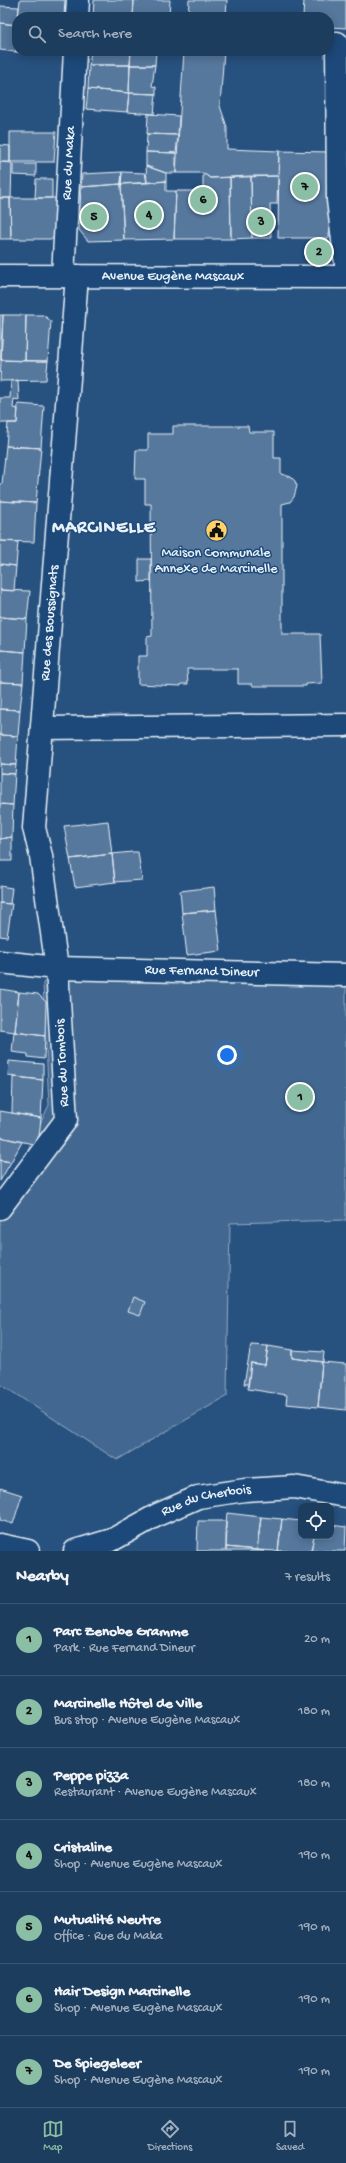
<!DOCTYPE html>
<html lang="en">
<head>
<meta charset="utf-8">
<style>
  body { margin:0; font-family:"Gochi Hand",sans-serif; background:#2a4868; color:#f1f3f6 }
  .controls { position:absolute; right:12px; bottom:12px; display:grid; overflow:hidden; border-radius:8px; box-shadow:0 2px 10px #0003 }
  .controls button { width:36px; height:36px; display:grid; place-items:center; padding:0; border:0; border-bottom:1px solid #3b5674; background:#1d3d5f; color:#f1f3f6; font:20px sans-serif }
  .you { position:absolute; left:227px; top:1055px; width:14px; height:14px; margin:-10px; border:3px solid #fff; border-radius:50%; background:#1a73e8; box-shadow:0 0 0 6px #1a73e833 }
  .badge { display:grid; place-items:center; width:26px; height:26px; border-radius:50%; background:#8abfa5; color:#111; font-size:13px; font-weight:700 }
  .pin { position:absolute; translate:-50% -50%; border:2px solid #fff; box-shadow:0 1px 4px #0006 }
  .list { margin:0; padding:0; list-style:none }
  h2 { display:flex; justify-content:space-between; align-items:center; height:52px; margin:0; padding:0 16px; font-size:17px }
  h2 small { font-size:13px; font-weight:400; color:#a0aebd }
  .list li { display:grid; grid-template-columns:26px 1fr auto; gap:12px; align-items:center; box-sizing:border-box; height:72px; padding:0 16px; border-top:1px solid #3b5674 }
  .list b { display:block; font-size:15px; white-space:nowrap }
  .list p { margin:0; font-size:13px; white-space:nowrap; color:#a0aebd }
  .list em { font-size:13px; font-style:normal; color:#a0aebd }
  .icon { flex:none; width:22px; height:22px; fill:none; stroke:currentColor; stroke-width:2; stroke-linecap:round; stroke-linejoin:round }
  .map { position:relative; flex:none; width:346px; height:1551px; overflow:hidden }
  .search { position:absolute; background:#1d3d5f; box-shadow:0 2px 10px #0003; left:12px; right:12px; top:12px; height:44px; display:flex; align-items:center; gap:10px; box-sizing:border-box; padding:0 14px; border-radius:16px; color:#a0aebd; font-size:15px }
  .sheet { height:556px; background:#1d3d5f }
  nav { display:flex; justify-content:space-around; align-items:center; box-sizing:border-box; height:56px; border-top:1px solid #3b5674; background:#1d3d5f; font-size:11px; color:#a0aebd }
  nav a { display:grid; justify-items:center; gap:2px }
  nav .on { color:#8abfa5 }
  .map>svg:first-child { display:block }
  .green { fill:#436891; stroke:#96acc4 }
  .building { fill:#57789d; stroke:#e8f1f8 }
  .lines { fill:none; stroke-linecap:round; stroke-linejoin:round }
  .minor-casing { stroke:#e8f1f8; stroke-width:25 }
  .major-casing { stroke:#e8f1f8; stroke-width:25 }
  .minor { stroke:#1f4a7a; stroke-width:22 }
  .major { stroke:#1f4a7a; stroke-width:22 }
  .labels { text-anchor:middle; dominant-baseline:central; stroke-width:3; stroke-linejoin:round; paint-order:stroke }
  .street-label { font-size:14px; fill:#e8f1f8; stroke:#1f4a7a }
  .poi-label { font-size:14px; fill:#e8f1f8; stroke:#1f4a7a }
  .district-label { font-size:18px; font-weight:bold; letter-spacing:1px; fill:#e8f1f8; stroke:#1f4a7a }
</style>
</head>
<body>
<div class="map">
<svg width="346" height="1551" viewBox="0 0 346 1551">
  <rect width="100%" height="100%" fill="#27517f"/>
  <filter id="ink" filterUnits="userSpaceOnUse"><feTurbulence type="fractalNoise" baseFrequency=".025" numOctaves="2"/><feDisplacementMap in="SourceGraphic" scale="8" xChannelSelector="R" yChannelSelector="G"/><feConvolveMatrix kernelMatrix="1 2 1 2 8 2 1 2 1" color-interpolation-filters="sRGB"/></filter>
  <g filter="url(#ink)">
    <path class="green" d="M59,967L346,975V1220L230,1223L227,1396L117,1460L0,1384V1189L21,1164L49,1105L43,983Z"/>
    <path class="building" d="M20,0H65L64,17H18Z
      M94,0H134L133,17H93Z
      M134,0H170L169,17H133Z
      M189,0H227L226,17H188Z
      M304,0H346V28L329,27V17H303Z
      M0,6L19,7L17,25L0,23Z
      M0,23L17,25L16,52L0,50Z
      M17,33V51H62L61,54L16,52Z
      M91,51H131L130,65H89Z
      M131,51H156L155,65H130Z
      M184,51H224L220,106L227,127V149L279,151L278,176L210,178L203,173H176Z
      M89,65H130L129,93L88,89Z
      M130,65H155L152,86L156,87V94L129,93Z
      M88,89L129,93L127,112L86,109Z
      M129,93L156,94L154,114L127,112Z
      M148,114L179,116L178,135L147,134Z
      M10,132H56L54,162H10Z
      M147,134L178,135L176,153L146,152Z
      M0,145L10,146V162H0Z
      M279,151L332,152L329,238H278Z
      M146,152L176,153V173H166L146,166Z
      M0,162L12,163L11,198H0Z
      M13,164H36V176L13,175Z
      M146,166L166,173V181L147,183Z
      M122,172L145,173L147,183L121,184Z
      M122,172L121,184L81,187L82,174Z
      M203,173L210,178L230,177L231,239H174L176,191H203Z
      M251,176H278L277,204H270L271,238H252Z
      M251,176L252,238L231,239L230,177Z
      M36,179H52V198H35Z
      M166,181V191H176L174,239L124,240L121,184Z
      M121,184L124,240L88,241L79,230L81,187Z
      M0,198H10L11,239H0Z
      M10,198H60L61,239H11Z
      M0,315H3L1,360H0Z
      M3,315H26L25,361L1,360Z
      M26,315H43L51,321L48,361H25Z
      M1,360L48,361L46,380L0,381Z
      M18,380L19,400L14,399L13,408L18,409L17,423H0V398H10L11,381Z
      M18,404L44,406L41,448L6,446L8,423H17Z
      M173,426H248L249,432H274V458H281V474L291,477L295,481L297,486L294,497L290,502L282,504V634H320L322,683L306,684V686H253L252,684H238V669H187L188,684H181V686L138,684V656H147V637L152,636L151,504H145V479H135L136,450H148V434H173Z
      M6,446L41,448L36,503L0,501V484H2Z
      M0,501L36,503L34,542L0,541Z
      M0,541L18,542L16,566L0,564Z
      M139,559H151V581L139,582Z
      M0,564L16,566L14,591L0,590Z
      M0,590L30,591L27,619L0,617Z
      M0,617L27,619L25,652L0,650Z
      M0,650L25,652L23,683L0,682Z
      M0,682L23,683L20,710L0,709Z
      M0,709L20,710L18,736L0,735Z
      M0,735L18,736L16,765L0,764Z
      M0,764L16,765L15,774L0,773Z
      M0,773L15,774L13,805L0,804Z
      M0,804L13,805L12,837L0,839Z
      M108,821L112,854L70,859L64,826Z
      M12,837V861H0V839Z
      M132,852H138L142,880L115,882L112,854Z
      M112,854L115,882L75,887L70,859Z
      M0,886L12,888L10,904L0,903Z
      M214,887L216,910L182,913L180,891Z
      M0,903L12,904L7,937L0,936Z
      M216,910L221,951L187,955L182,913Z
      M0,989L19,992L15,1032L0,1030Z
      M19,992L38,994L46,1002L45,1036L15,1032Z
      M14,1032L45,1036L44,1059L28,1057V1054L12,1052Z
      M9,1061L43,1064V1080L8,1076Z
      M13,1077L43,1080L41,1118L12,1113Z
      M0,1111L41,1118L38,1145L0,1137Z
      M0,1137L22,1142L11,1162L0,1160Z
      M0,1160L11,1162L0,1181Z
      M133,1297L145,1302L140,1315L128,1311Z
      M251,1345L268,1346L265,1365L251,1363L248,1384H244Z
      M268,1346L292,1350V1358L322,1362L318,1407L286,1404L287,1395L248,1389L251,1363L265,1365Z
      M292,1350L324,1352L323,1362L292,1358Z
      M322,1362L346,1364V1410L318,1407Z
      M0,1488L22,1495L13,1524L0,1520Z
      M227,1513L261,1517L257,1550L226,1547L227,1531H225Z
      M261,1517L282,1519L278,1551L257,1550Z
      M282,1519L301,1521V1536H314L311,1551H278Z
      M198,1521H226V1551H197Z
      M331,1525L346,1527L345,1551H311L314,1536H331Z
      M226,1547L257,1550L264,1551H226Z"/>
    <g class="lines">
      <defs>
        <g id="minor">
          <path d="M77,17L78,0"/>
          <path d="M337,43L338,200L346,264"/>
          <path id="s1" d="M63,276L75,51"/>
          <path d="M42,728L346,725"/>
          <path id="s2" d="M0,962L57,968L346,975"/>
          <path id="s3" d="M0,1208L66,1120L57,968L41,856L34,828L77,276"/>
          <path d="M0,1545L28,1551"/>
          <path id="s4" d="M75,1551L112,1540L157,1515L198,1497L245,1490L294,1487L346,1496"/>
        </g>
        <g id="major">
          <path id="s5" d="M0,276L346,277"/>
        </g>
      </defs>
      <use href="#minor" class="minor-casing"/>
      <use href="#major" class="major-casing"/>
      <use href="#minor" class="minor"/>
      <use href="#major" class="major"/>
    </g>
  </g>
  <defs>
    <symbol id="civic-disc" viewBox="-11 -11 22 22"><circle r="9.5" fill="#ffd166" stroke="#1f4a7a"/><path d="M-.6-6.5H3V-4.5H.6V-3L4-1V1h2V6H-6V1h2V-1L-.6-3ZM-1.2 2.5V6h2.4V2.5Z" fill="#111"/></symbol>
  </defs>
  <g fill-rule="evenodd">
    <use href="#civic-disc" x="204" y="518" width="25" height="25"/>
  </g>
  <g class="labels">
    <g class="street-label">
      <text stroke="none"><textPath href="#s1" startOffset="113">Rue du Maka</textPath></text>
      <text stroke="none"><textPath href="#s5" startOffset="173">Avenue Eugène Mascaux</textPath></text>
      <text stroke="none"><textPath href="#s3" startOffset="610">Rue des Boussignats</textPath></text>
      <text stroke="none"><textPath href="#s2" startOffset="202">Rue Fernand Dineur</textPath></text>
      <text transform="translate(63 1063) rotate(-93)">Rue du Tombois</text>
      <text stroke="none"><textPath href="#s4" startOffset="142">Rue du Cherbois</textPath></text>
    </g>
    <g class="poi-label">
      <text x="216" y="553">Maison Communale<tspan x="216" dy="16">Annexe de Marcinelle</tspan></text>
    </g>
    <g class="district-label">
      <text x="104" y="528">MARCINELLE</text>
    </g>
  </g>
</svg>
<div class="controls">
<button><svg class="icon" aria-label="locate" viewBox="0 0 24 24"><circle cx="12" cy="12" r="6"/><path d="M12 2v4M12 18v4M2 12h4M18 12h4"/></svg></button>
</div>
<div class="you"></div>
<div class="pin badge" style="left:300px;top:1097px">1</div>
<div class="pin badge" style="left:319px;top:252px">2</div>
<div class="pin badge" style="left:261px;top:222px">3</div>
<div class="pin badge" style="left:149px;top:215px">4</div>
<div class="pin badge" style="left:94px;top:217px">5</div>
<div class="pin badge" style="left:203px;top:200px">6</div>
<div class="pin badge" style="left:305px;top:187px">7</div>
<div class="search"><svg class="icon" aria-label="search" viewBox="0 0 24 24"><circle cx="10" cy="10" r="6"/><path d="M15 15l6 6"/></svg>Search here</div>
</div>
<section class="sheet">
<h2>Nearby<small>7 results</small></h2>
<ul class="list">
<li><span class="badge">1</span><div><b>Parc Zenobe Gramme</b><p>Park · Rue Fernand Dineur</p></div><em>20 m</em></li>
<li><span class="badge">2</span><div><b>Marcinelle Hôtel de Ville</b><p>Bus stop · Avenue Eugène Mascaux</p></div><em>180 m</em></li>
<li><span class="badge">3</span><div><b>Peppe pizza</b><p>Restaurant · Avenue Eugène Mascaux</p></div><em>180 m</em></li>
<li><span class="badge">4</span><div><b>Cristaline</b><p>Shop · Avenue Eugène Mascaux</p></div><em>190 m</em></li>
<li><span class="badge">5</span><div><b>Mutualité Neutre</b><p>Office · Rue du Maka</p></div><em>190 m</em></li>
<li><span class="badge">6</span><div><b>Hair Design Marcinelle</b><p>Shop · Avenue Eugène Mascaux</p></div><em>190 m</em></li>
<li><span class="badge">7</span><div><b>De Spiegeleer</b><p>Shop · Avenue Eugène Mascaux</p></div><em>190 m</em></li>
</ul>
</section>
<nav>
<a class="on"><svg class="icon" aria-label="map" viewBox="0 0 24 24"><path d="M3 6l6-2 6 2 6-2v14l-6 2-6-2-6 2zM9 4v14M15 6v14"/></svg>Map</a>
<a><svg class="icon" aria-label="directions" viewBox="0 0 24 24"><path d="M12 3l9 9-9 9-9-9zM9 14v-3h6M13 9l2 2-2 2"/></svg>Directions</a>
<a><svg class="icon" aria-label="saved" viewBox="0 0 24 24"><path d="M7 4h10v16l-5-4-5 4z"/></svg>Saved</a>
</nav>
</body>
</html>
